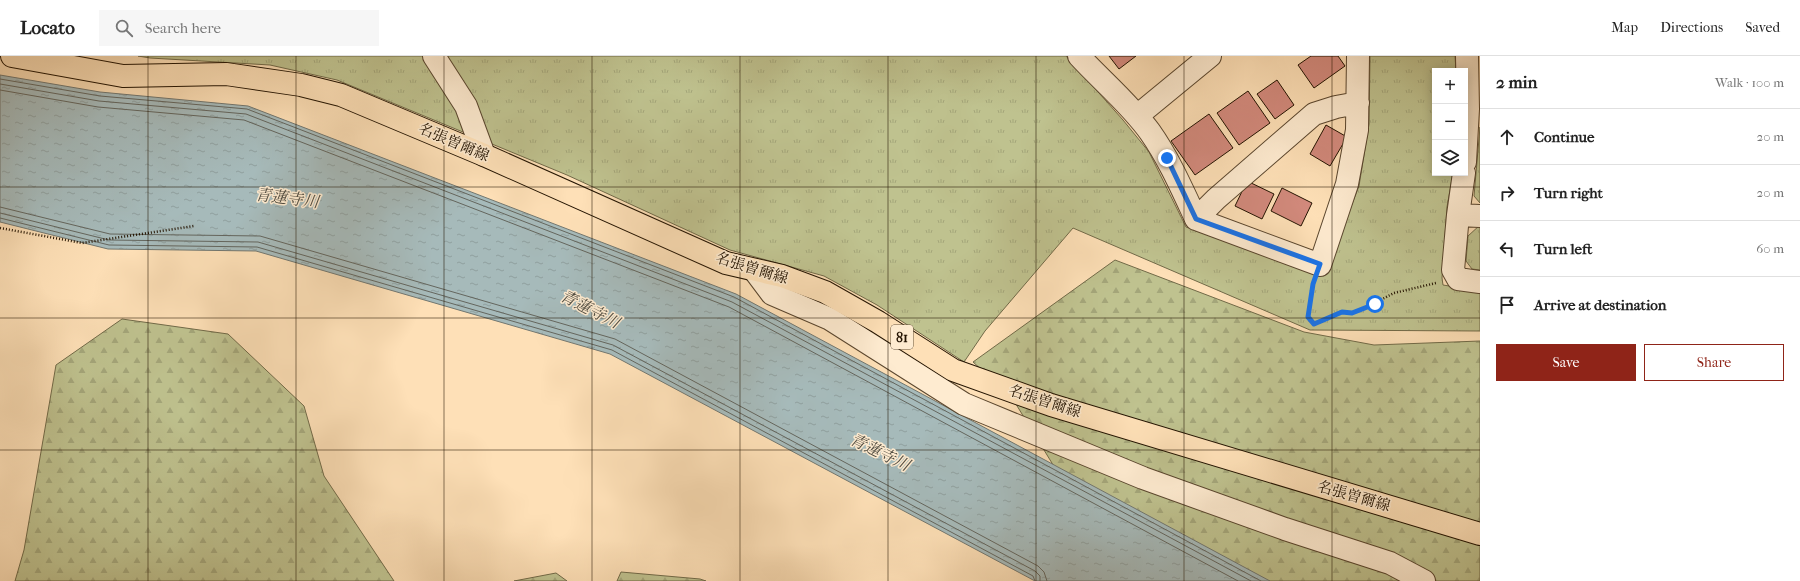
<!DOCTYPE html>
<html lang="en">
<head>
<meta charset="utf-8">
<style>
  body { margin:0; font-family:"IM FELL French Canon","Noto Serif JP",serif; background:#f6f6f6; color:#222 }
  .controls { position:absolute; right:12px; top:12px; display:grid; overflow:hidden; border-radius:0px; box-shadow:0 2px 10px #0003 }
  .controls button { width:36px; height:36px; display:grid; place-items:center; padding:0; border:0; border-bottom:1px solid #e0e0e0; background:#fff; color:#222; font:20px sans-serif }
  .stop { position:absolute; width:12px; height:12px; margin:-9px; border:3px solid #1a73e8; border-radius:50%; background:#fff }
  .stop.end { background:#1a73e8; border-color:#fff; box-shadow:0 1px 4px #0008 }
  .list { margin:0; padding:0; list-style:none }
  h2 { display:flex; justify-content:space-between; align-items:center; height:52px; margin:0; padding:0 16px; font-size:17px }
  h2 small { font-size:13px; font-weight:400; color:#767676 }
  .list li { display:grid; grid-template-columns:26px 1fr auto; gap:12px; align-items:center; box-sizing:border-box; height:56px; padding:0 16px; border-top:1px solid #e0e0e0 }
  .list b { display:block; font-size:15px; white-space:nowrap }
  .list em { font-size:13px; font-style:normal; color:#767676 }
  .actions { display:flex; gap:8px; padding:12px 16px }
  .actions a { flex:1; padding:9px 0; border:1px solid #8f2418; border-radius:0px; text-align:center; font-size:14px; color:#8f2418 }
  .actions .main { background:#8f2418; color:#fff }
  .icon { flex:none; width:22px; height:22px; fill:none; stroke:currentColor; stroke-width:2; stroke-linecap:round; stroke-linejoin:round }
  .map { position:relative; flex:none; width:1480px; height:525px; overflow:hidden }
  header { display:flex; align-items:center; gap:24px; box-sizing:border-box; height:56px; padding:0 20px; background:#fff; border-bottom:1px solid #e0e0e0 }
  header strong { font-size:19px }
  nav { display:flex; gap:22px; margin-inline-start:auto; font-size:14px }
  .search { width:280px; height:36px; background:#f6f6f6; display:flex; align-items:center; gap:10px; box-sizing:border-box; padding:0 14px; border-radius:0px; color:#767676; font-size:15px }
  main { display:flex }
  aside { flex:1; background:#fff }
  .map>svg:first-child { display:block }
  .grass { fill:url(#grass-tufts); stroke:#716a48 }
  .forest { fill:url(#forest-firs); stroke:#716a48 }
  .water { fill:url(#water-ripples); stroke:#727770 }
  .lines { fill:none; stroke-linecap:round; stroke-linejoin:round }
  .shore { stroke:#64665e; stroke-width:1 }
  .building { fill:#d38a7d; stroke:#231301 }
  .street-casing { stroke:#5a462e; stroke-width:24 }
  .primary-casing { stroke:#231301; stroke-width:24 }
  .path { stroke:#231301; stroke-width:2.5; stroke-dasharray:1 2; stroke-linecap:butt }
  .street { stroke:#feebd0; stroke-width:22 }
  .primary { stroke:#fee0b7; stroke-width:22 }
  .route { stroke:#1a73e8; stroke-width:5 }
  .grid { fill:none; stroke:#231301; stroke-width:1; stroke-opacity:0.55 }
  .labels { text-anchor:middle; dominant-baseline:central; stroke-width:3; stroke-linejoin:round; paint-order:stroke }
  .shield { fill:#feebd0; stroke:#65543f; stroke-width:1 }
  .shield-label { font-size:14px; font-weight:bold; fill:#231301 }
  .street-label { font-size:15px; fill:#231301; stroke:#feebd0 }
  .water-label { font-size:16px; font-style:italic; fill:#514d42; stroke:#feebd0 }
</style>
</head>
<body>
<header>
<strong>Locato</strong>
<div class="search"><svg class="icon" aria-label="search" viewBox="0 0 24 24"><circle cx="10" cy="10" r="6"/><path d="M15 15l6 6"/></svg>Search here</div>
<nav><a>Map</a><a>Directions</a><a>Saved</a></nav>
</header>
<main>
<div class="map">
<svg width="1480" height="525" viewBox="0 0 1480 525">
  <defs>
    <pattern id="grass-tufts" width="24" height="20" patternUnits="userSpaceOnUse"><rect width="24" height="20" fill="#bfc28f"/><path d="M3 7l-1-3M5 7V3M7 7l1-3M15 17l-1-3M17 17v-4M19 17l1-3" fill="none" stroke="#a4a67a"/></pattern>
    <pattern id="forest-firs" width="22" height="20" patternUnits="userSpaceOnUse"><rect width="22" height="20" fill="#bfc28f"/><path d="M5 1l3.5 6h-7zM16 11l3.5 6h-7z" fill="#a4a67a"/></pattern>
    <pattern id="water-ripples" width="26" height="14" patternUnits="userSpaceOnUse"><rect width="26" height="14" fill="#a6baba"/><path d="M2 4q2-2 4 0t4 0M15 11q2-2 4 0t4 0" fill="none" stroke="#8f9f9e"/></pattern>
  </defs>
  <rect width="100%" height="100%" fill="#fee0b7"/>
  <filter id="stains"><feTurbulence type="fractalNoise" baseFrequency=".005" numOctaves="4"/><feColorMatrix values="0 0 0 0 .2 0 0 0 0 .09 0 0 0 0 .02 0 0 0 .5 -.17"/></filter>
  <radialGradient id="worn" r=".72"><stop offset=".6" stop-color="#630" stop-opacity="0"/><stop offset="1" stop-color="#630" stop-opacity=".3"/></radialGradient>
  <path class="grass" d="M138,0H1066L1123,64L1149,96L1186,171L1324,220L1359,130L1369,68L1370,0H1455L1456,15H1435V117H1453L1447,151L1442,222L1443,229L1480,235V275L1310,274L1073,172L985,275L964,306L877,249L824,220L730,194L567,119L337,24L270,9L150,2Z
    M1480,71V147L1474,140Z
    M1480,169V214L1472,213L1466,205L1468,180Z"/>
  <path class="forest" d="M1115,204L1304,276L1374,289L1480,285V525H1124L1011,340L973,306Z
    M122,263L228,278L304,350L324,420L394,525H15L24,494L56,309Z
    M621,516L700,523L706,525H617Z
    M556,517L567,525H514Z"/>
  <path class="water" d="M0,19L100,36L248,50L736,238L1270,525H1035L610,298L256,195L108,193L0,166Z"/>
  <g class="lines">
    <path class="shore" d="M0,23L100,40L247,53L734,241L1261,525
      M0,28L99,45L246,58L732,246L1251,525
      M0,34L98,51L244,64L729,251L1238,525
      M0,151L110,178L260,180L615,283L1038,510L1044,516L1047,525
      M0,157L109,184L258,186L613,289L1035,515L1040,520V525
      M0,162L109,189L257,191L612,294L1033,520L1035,525"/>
  </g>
  <path class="building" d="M1109,0H1136L1119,13Z
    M1311,0H1338L1345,10L1314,32L1298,9Z
    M1277,24L1294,49L1275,63L1257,38Z
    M1248,35L1270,67L1239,89L1217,57Z
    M1209,58L1233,92L1195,119L1171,85Z
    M1326,69L1347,81L1330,110L1310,98Z
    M1247,125L1274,138L1262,163L1235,150Z
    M1282,132L1312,147L1301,170L1271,155Z"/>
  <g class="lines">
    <defs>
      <path id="street" d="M434,0L466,50L484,99
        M1079,0C1102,25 1130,48 1150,76C1169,103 1182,133 1196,163L1320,209L1347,128L1357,74L1358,0
        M1137,60L1210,0
        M1465,106L1468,53L1467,0
        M1464,117L1458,159L1480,160
        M1458,159L1453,214L1458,223L1480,226
        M1196,163L1216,143L1314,58L1336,51L1358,47
        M754,214L772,238L830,263L964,348L1143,422L1285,473L1390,507L1424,525"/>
      <path id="primary" d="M12,0L123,20L226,18L301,29L341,39L484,99L726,207L782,220L825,236L878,266L953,314L1051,349L1480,478"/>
    </defs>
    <use href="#street" class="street-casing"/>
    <use href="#primary" class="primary-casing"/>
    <path class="path" d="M0,172L82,187L194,170
      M1313,229L1308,261L1310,265L1314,268L1342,256L1352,257L1365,252L1394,237L1436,227"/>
    <use href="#street" class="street"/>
    <use href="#primary" class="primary"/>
  </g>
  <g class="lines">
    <path class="route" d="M1167,102L1196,163L1320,208L1313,228L1308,261L1314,268L1342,256L1352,257L1375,248"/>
  </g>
  <path class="grid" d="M148,0V525M296,0V525M444,0V525M592,0V525M740,0V525M888,0V525M1036,0V525M1184,0V525M1332,0V525M0,131H1480M0,262H1480M0,394H1480"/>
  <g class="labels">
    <rect class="shield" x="891" y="269" width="22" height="24" rx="3"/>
    <g class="shield-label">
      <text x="902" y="281">81</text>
    </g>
    <g class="street-label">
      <text transform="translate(454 86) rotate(23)">名張曽爾線</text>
      <text transform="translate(752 212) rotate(17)">名張曽爾線</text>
      <text transform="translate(1045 345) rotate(18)">名張曽爾線</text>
      <text transform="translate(1354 440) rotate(16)">名張曽爾線</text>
    </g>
    <g class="water-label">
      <text transform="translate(287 142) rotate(7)">青蓮寺川</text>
      <text transform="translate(590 253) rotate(27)">青蓮寺川</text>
      <text transform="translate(880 396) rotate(26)">青蓮寺川</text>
    </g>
  </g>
  <rect width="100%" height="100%" filter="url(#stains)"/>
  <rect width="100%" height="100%" fill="url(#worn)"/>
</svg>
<div class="controls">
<button>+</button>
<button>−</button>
<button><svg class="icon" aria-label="layers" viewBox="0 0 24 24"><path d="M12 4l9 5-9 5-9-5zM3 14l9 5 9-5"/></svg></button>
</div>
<div class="stop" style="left:1375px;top:248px"></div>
<div class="stop end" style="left:1167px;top:102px"></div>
</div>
<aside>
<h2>2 min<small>Walk · 100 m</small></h2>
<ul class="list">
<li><svg class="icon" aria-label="ahead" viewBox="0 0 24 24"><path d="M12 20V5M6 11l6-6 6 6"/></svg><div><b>Continue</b></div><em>20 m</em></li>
<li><svg class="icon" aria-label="right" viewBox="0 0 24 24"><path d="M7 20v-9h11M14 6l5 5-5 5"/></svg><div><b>Turn right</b></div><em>20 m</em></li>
<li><svg class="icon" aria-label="left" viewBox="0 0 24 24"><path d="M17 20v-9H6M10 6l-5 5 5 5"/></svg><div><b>Turn left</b></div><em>60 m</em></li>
<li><svg class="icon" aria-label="arrive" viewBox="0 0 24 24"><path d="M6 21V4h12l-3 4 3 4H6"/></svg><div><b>Arrive at destination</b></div></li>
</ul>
<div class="actions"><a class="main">Save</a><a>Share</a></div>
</aside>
</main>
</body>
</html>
